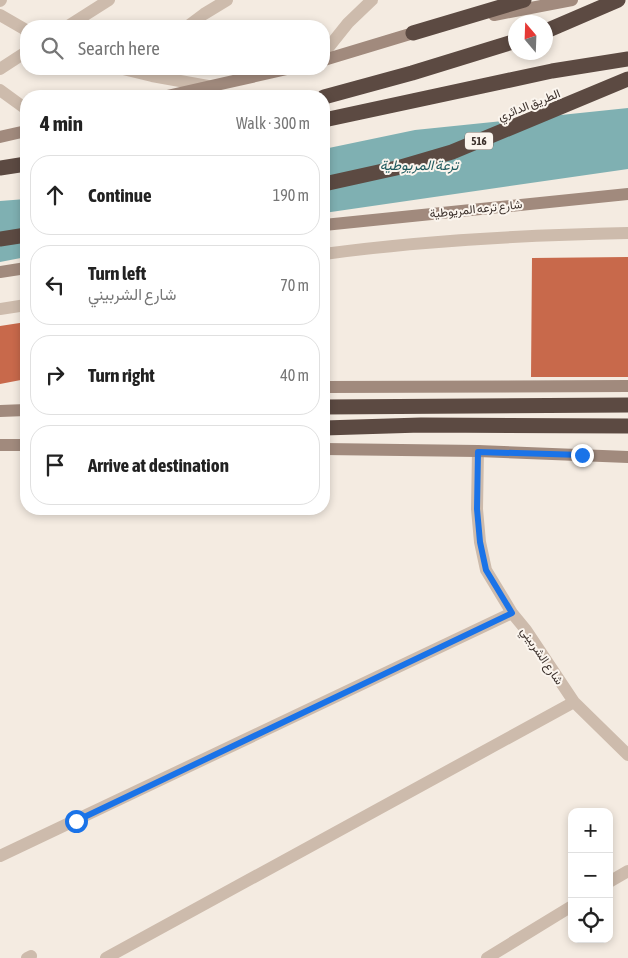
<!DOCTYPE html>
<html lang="en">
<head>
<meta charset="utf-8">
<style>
  body { margin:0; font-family:"Asap Condensed",Vazirmatn,sans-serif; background:#f2f2f2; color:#222 }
  .controls { position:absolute; right:15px; bottom:15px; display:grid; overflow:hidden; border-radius:10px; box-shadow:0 2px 8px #0003 }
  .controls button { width:45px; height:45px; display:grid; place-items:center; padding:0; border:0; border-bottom:1px solid #e0e0e0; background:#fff; color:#222; font:25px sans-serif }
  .compass { position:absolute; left:508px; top:15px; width:45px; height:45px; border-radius:50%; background:#fff; box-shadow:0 2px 8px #0003; rotate:341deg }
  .stop { position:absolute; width:15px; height:15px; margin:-11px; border:4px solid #1a73e8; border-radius:50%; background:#fff }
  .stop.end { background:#1a73e8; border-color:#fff; box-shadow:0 1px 5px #0008 }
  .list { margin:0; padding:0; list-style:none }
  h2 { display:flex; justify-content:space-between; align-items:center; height:65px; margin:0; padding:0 20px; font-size:21px }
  h2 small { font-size:16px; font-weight:400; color:#767676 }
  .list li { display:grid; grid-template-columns:32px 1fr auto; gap:15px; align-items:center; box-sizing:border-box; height:80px; margin:0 10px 10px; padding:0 10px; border:1px solid #e0e0e0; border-radius:20px }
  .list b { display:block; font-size:19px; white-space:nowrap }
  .list p { margin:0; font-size:16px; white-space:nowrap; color:#767676 }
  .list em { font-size:16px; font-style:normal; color:#767676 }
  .icon { flex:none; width:28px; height:28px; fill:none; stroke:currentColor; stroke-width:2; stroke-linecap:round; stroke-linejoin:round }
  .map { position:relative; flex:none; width:628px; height:958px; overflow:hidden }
  .search { position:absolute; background:#fff; box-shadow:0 2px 8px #0003; left:20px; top:20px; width:310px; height:55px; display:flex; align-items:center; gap:12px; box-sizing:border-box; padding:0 18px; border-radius:20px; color:#767676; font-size:19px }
  .panel { position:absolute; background:#fff; box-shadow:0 2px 8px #0003; left:20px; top:90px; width:310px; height:425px; border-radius:20px }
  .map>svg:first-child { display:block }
  .water { fill:#7fb0b2 }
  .building { fill:#c8694b }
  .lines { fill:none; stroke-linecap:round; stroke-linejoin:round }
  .minor { stroke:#cdbbac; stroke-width:12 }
  .tertiary { stroke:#cdbbac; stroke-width:12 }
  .secondary { stroke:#a18a7d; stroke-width:12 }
  .motorway { stroke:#5c4a42; stroke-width:15 }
  .route { stroke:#1a73e8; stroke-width:6 }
  .labels { text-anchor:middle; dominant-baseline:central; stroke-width:4; stroke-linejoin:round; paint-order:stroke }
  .shield { fill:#fbf5ee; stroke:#756b66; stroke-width:1 }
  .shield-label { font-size:11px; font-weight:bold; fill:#3b302b }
  .street-label { font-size:12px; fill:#3b302b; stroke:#fbf5ee }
  .water-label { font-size:14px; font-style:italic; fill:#1f5a5e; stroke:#fbf5ee }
</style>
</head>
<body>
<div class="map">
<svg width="628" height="958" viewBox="0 0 628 958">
  <rect width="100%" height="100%" fill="#f4ebe1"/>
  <path class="water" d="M628,108V169L324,213V149L415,130Z
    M26,199V257L0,262V201Z"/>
  <path class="building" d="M628,257V377H531L532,258Z
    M26,322V379L0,384V326Z"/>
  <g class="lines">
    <path class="minor" d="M0,1L1,0
      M0,15L26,30
      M68,26L109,0
      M188,26L204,14L227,0
      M324,53L348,23L372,0
      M0,69L26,52
      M123,69L152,76L208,86
      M0,90L26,109
      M478,451L477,509L480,542L486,570L512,613L526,630L574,702L628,755
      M0,856L512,613
      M609,882L628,871
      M27,958L31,956
      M106,958L574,702
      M487,958L572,906"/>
    <path class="tertiary" d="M324,254C425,240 526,235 628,233
      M0,309L26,305"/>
    <path class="secondary" d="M494,15L572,0
      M324,60L420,31
      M167,96L287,69
      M0,137L26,131
      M324,225L628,194
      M0,272L26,268
      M324,387L628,386
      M0,411L26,410
      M0,445H26
      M324,449L478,451L628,457"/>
    <path class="motorway" d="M546,31L618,0
      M413,33L524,0
      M324,97L412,73L516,41
      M324,120L552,71L628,59
      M0,168L26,164
      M324,184L401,167L452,152L628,79
      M0,239L26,235
      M324,407L628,405
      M324,428L421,425L628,426"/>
  </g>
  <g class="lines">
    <path class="route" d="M76,821L512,613L486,570L480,542L477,509L478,452L582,455"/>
  </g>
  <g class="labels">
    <rect class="shield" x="465" y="132.5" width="28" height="17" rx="4"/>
    <g class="shield-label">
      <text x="479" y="141">516</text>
    </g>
    <g class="street-label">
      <text transform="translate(529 105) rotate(-22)">الطريق الدائري</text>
      <text transform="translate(476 209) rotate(-6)">شارع ترعه المريوطية</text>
      <text transform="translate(542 656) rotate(56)">شارع الشربيني</text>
    </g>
    <g class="water-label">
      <text x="419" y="165">ترعة المريوطية</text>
    </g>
  </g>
</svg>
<div class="controls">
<button>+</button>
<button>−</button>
<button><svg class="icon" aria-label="locate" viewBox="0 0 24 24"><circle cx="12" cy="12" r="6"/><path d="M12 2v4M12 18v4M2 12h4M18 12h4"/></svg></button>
</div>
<svg class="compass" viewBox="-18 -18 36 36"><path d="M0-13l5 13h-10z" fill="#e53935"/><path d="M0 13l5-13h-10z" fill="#767676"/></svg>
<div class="stop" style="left:76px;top:821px"></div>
<div class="stop end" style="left:582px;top:455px"></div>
<div class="search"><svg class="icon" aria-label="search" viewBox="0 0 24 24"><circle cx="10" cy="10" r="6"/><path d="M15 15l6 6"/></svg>Search here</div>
<section class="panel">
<h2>4 min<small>Walk · 300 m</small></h2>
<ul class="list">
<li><svg class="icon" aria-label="ahead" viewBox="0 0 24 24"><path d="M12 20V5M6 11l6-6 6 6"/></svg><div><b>Continue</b></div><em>190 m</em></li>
<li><svg class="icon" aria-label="left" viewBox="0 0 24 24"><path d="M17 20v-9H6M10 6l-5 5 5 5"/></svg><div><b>Turn left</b><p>شارع الشربيني</p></div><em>70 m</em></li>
<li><svg class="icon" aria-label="right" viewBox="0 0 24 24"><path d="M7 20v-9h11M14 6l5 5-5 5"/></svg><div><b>Turn right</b></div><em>40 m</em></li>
<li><svg class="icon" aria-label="arrive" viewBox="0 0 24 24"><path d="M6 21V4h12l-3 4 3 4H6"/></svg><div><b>Arrive at destination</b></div></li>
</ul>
</section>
</div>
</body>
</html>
